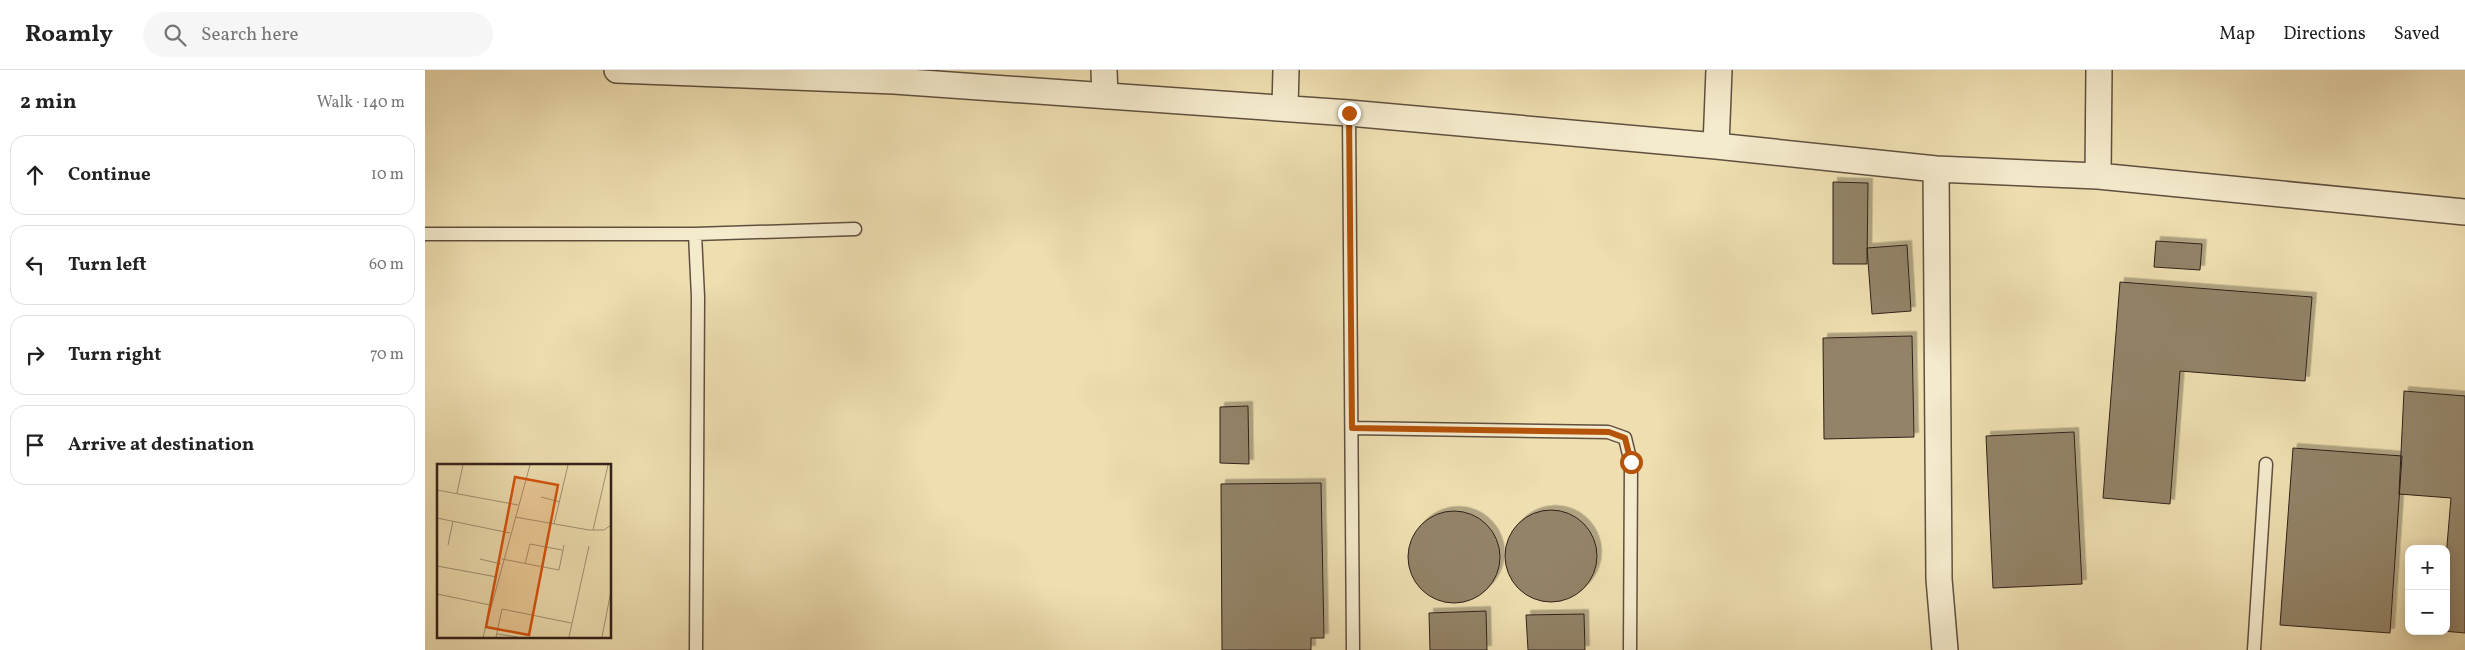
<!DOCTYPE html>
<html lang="en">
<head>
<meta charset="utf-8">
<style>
  body { margin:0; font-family:Vollkorn,serif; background:#f6f6f6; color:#222 }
  .controls { position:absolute; right:15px; bottom:15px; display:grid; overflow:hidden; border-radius:10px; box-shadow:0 2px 12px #0003 }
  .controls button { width:45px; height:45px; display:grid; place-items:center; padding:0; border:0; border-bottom:1px solid #e0e0e0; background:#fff; color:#222; font:25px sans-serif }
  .stop { position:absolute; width:15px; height:15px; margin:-11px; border:4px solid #b45309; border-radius:50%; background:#fff }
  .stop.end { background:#b45309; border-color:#fff; box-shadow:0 1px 5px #0008 }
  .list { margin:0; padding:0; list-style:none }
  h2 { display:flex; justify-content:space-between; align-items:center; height:65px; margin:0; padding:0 20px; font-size:21px }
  h2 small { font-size:16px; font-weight:400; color:#767676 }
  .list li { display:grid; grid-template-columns:32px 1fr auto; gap:15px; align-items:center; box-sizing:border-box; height:80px; margin:0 10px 10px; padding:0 10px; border:1px solid #e0e0e0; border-radius:15px }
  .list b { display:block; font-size:19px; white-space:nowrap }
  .list em { font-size:16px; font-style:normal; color:#767676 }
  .icon { flex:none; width:28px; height:28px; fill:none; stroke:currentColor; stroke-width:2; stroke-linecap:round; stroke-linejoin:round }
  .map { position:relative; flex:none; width:2040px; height:580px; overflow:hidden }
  header { display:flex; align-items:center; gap:30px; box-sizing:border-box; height:70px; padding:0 25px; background:#fff; border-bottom:1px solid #e0e0e0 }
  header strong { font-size:24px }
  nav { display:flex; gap:28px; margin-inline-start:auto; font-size:18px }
  .search { width:350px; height:45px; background:#f6f6f6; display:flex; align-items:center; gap:12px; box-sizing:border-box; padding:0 18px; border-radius:28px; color:#767676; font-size:19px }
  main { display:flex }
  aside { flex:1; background:#fff }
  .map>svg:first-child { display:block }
  .building { fill:#938368; stroke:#312119; filter:url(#shadow) }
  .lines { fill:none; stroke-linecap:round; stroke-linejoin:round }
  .lane-casing { stroke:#60503f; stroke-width:15 }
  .street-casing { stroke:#60503f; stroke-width:28 }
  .lane { stroke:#f4eacc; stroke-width:12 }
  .street { stroke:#f4eacc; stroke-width:25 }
  .route { stroke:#b45309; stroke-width:6 }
  .inset-road { fill:none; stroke:#a29274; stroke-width:1 }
  .view { fill:#d6530d; fill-opacity:0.15; stroke:#d6530d; stroke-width:2.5 }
  .inset-edge { fill:none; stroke:#312119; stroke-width:2.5 }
</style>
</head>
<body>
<header>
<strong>Roamly</strong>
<div class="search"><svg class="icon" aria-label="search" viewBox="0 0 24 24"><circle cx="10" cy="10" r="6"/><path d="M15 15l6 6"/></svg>Search here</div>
<nav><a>Map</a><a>Directions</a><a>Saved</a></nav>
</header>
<main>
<aside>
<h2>2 min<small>Walk · 140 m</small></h2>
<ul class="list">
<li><svg class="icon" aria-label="ahead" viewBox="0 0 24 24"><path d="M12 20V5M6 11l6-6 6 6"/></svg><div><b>Continue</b></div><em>10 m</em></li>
<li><svg class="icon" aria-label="left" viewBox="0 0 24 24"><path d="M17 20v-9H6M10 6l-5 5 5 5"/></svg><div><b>Turn left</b></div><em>60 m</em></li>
<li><svg class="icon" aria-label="right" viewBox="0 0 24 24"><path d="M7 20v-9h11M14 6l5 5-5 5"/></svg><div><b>Turn right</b></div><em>70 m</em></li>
<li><svg class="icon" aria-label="arrive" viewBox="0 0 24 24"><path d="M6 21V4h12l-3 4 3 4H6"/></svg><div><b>Arrive at destination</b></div></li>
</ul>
</aside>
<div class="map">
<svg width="2040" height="580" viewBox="0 0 2040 580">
  <defs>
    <filter id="shadow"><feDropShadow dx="4.5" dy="-4.5" stdDeviation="0" flood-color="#0004"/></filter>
  </defs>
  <rect width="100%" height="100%" fill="#eedeb0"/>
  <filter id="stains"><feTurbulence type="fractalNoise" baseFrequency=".004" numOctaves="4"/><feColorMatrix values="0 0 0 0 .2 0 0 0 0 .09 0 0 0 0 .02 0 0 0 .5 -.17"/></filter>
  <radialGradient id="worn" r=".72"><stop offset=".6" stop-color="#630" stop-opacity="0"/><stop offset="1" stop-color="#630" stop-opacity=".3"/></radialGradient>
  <path class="building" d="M1408,112L1443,113L1442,194H1408Z
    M1731,171L1777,174L1775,200L1729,197Z
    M1482,175L1486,241L1447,244L1442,178Z
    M1695,212L1887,227L1880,311L1755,301L1745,434L1678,428Z
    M1487,266L1489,367L1399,369L1398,268Z
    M1979,321L2040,326V563L2018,561H2021V487L2026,428L1974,424Z
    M823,336L824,394L795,393V337Z
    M1649,362L1657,514L1568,518L1561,366Z
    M1868,378L1977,386L1965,563L1855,555Z
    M896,413L899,568H886V580H797L796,414Z
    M1080 486a46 46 0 1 1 92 0a46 46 0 1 1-92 0Z
    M983 487a46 46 0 1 1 92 0a46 46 0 1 1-92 0Z
    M1061,541L1062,580H1005L1004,543Z
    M1159,544L1160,580H1103L1101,545Z"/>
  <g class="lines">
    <defs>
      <path id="lane" d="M924,43L928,580
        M0,164H270L273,227L271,580
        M270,164L430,159
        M927,358L1183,362L1200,368L1206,393L1205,580
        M1829,580L1841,394"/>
      <path id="street" d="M192,0L469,11L924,43L1291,76L1511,99L1673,106L2040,142
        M679,0L680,26
        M860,38L861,0
        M1291,76L1294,0
        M1511,99L1514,509L1520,580
        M1673,106L1674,0"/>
    </defs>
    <use href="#lane" class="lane-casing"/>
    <use href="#street" class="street-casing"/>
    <use href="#lane" class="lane"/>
    <use href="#street" class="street"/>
  </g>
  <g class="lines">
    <path class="route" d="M924,43L927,358L1184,362L1200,368L1206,392"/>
  </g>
  <g transform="translate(12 394)">
    <rect width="174" height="174" fill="#eedeb0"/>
    <path class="inset-road" d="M0,26L81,41M20,29L26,1M104,33L123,38M78,53L152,66H167L174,61M0,54L73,69M117,60L131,1M156,66L171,1M11,81L16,57M43,95L64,100M65,95L122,106L127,81M88,100L93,80L125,86M0,102L60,113M0,130L53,141M60,170L81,173M46,173L93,1M59,173L65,145L134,159M132,173L152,82M165,173L174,127"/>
    <path class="view" d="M78,13L121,21L92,171L49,163Z"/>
    <rect width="174" height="174" class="inset-edge"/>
  </g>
  <rect width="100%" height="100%" filter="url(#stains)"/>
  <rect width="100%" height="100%" fill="url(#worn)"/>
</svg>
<div class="controls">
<button>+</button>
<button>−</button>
</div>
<div class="stop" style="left:1206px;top:392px"></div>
<div class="stop end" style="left:924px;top:43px"></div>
</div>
</main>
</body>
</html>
